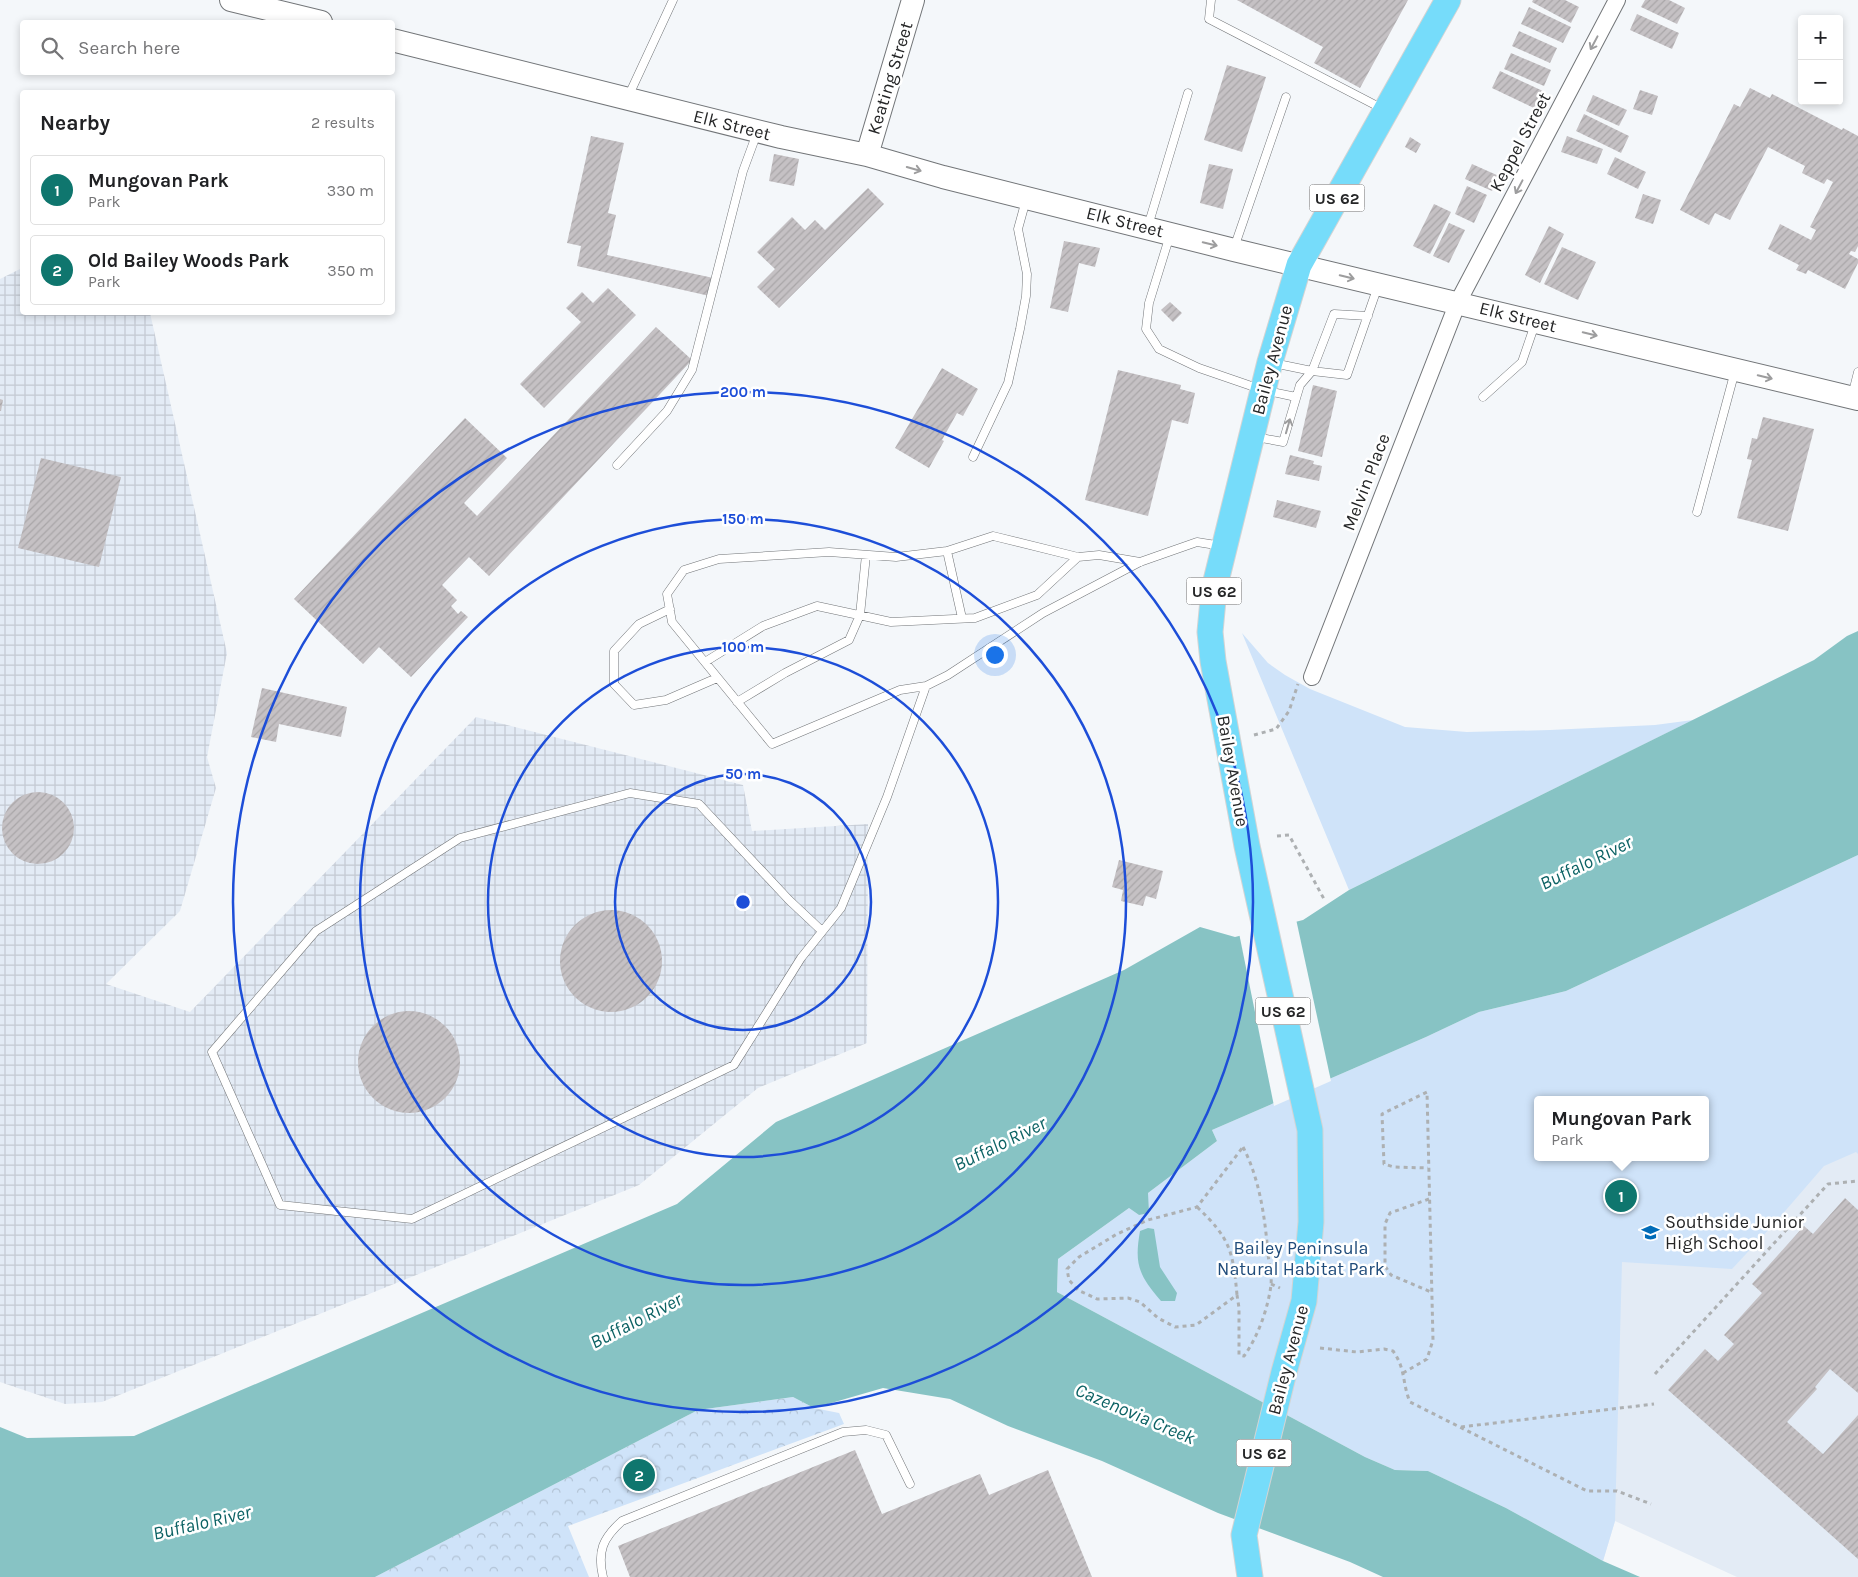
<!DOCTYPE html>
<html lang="en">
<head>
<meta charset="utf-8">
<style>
  body { margin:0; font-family:Karla,sans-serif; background:#f6f6f6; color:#202124 }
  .controls { position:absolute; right:15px; top:15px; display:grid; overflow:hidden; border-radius:5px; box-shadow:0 2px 8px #0003 }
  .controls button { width:45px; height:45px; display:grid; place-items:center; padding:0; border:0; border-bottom:1px solid #e0e0e0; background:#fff; color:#202124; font:25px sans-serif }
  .you { position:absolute; left:994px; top:654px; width:18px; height:18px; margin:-12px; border:4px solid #fff; border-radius:50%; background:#1a73e8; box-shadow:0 0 0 8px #1a73e833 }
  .badge { display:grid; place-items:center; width:32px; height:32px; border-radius:50%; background:#0f766e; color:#fff; font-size:16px; font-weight:700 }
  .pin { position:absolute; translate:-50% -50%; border:2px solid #fff; box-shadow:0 1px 5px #0006 }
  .popup { position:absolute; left:1534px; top:1096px; width:175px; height:65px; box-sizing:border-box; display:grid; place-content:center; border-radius:5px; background:#fff; filter:drop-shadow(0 1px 4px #0005); font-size:16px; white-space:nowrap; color:#757577 }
  .popup b { font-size:19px; color:#202124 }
  .popup::after { content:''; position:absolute; left:50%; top:100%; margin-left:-10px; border:10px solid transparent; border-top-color:#fff }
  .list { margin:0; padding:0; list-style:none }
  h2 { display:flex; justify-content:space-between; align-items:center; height:65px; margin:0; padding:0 20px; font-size:21px }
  h2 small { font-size:16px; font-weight:400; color:#757577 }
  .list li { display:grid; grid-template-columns:32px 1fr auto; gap:15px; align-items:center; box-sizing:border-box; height:70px; margin:0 10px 10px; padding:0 10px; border:1px solid #e0e0e0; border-radius:5px }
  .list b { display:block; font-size:19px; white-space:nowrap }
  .list p { margin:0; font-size:16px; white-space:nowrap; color:#757577 }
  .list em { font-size:16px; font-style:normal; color:#757577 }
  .icon { flex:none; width:28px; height:28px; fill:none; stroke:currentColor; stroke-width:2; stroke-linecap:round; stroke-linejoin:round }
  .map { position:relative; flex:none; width:1858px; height:1577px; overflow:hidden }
  .search { position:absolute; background:#fff; box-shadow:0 2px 8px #0003; left:20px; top:20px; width:375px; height:55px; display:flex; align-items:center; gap:12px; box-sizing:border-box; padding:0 18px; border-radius:5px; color:#757577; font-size:19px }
  .panel { position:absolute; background:#fff; box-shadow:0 2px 8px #0003; left:20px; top:90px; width:375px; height:225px; border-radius:5px }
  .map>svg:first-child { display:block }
  .built { fill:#e3ebf5; fill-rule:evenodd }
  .industrial { fill:url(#industrial-grid) }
  .green { fill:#cfe3f9; fill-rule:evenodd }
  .forest { fill:url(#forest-crowns) }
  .water { fill:#87c3c4 }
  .pier { fill:#f4f7fa }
  .building { fill:url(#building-hatch) }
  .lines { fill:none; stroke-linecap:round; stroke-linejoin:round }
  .lane-casing { stroke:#727578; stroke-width:9 }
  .street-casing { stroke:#727578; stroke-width:18 }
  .secondary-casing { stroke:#727578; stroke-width:24 }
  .primary-casing { stroke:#d3d4d4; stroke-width:27 }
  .path { stroke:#adb0b2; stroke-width:3; stroke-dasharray:4 4; stroke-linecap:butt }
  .lane { stroke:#fff; stroke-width:8 }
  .street { stroke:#fff; stroke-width:16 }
  .secondary { stroke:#fff; stroke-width:22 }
  .primary { stroke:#76dcfa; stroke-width:25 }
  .oneway { stroke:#9d9d9e }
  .ring { fill:none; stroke:#1d4ed8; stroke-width:2.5 }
  .labels { text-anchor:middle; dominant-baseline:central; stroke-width:5; stroke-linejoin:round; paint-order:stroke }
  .shield { fill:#fff; stroke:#666768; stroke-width:1 }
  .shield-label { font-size:16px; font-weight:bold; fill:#252627 }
  .street-label { font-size:18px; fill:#252627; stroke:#fff }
  .poi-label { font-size:18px; fill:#252627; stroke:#fff; text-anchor:start }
  .park-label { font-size:18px; fill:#1f4b7a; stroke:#fff }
  .water-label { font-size:19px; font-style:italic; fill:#0c6264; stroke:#fff }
  .centre { fill:#1d4ed8; stroke:#fff; stroke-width:2.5 }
  .ring-label { font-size:15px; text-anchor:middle; font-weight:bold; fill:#1d4ed8; stroke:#fff; stroke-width:5; stroke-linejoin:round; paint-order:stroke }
</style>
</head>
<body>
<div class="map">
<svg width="1858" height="1577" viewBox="0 0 1858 1577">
  <defs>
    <pattern id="industrial-grid" width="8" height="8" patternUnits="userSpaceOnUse" patternTransform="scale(1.25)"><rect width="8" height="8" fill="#e3ebf5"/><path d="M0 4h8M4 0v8" fill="none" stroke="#c3c9d2"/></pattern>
    <pattern id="forest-crowns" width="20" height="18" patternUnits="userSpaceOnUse" patternTransform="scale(1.25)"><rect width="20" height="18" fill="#cfe3f9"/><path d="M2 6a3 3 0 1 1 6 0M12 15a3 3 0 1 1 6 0" fill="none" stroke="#b2c3d5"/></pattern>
    <pattern id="building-hatch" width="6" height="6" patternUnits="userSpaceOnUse" patternTransform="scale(1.25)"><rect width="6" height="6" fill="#c5c1c4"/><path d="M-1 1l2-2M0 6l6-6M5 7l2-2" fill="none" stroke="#a9a6a8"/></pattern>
  </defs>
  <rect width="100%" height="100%" fill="#f4f7fa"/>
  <path class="built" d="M1858,855V1577H1737L1615,1521L1603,1561L1440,1088ZM1537,1100H1705V1157H1537Z"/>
  <path class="industrial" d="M22,259V312L150,313L227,653L207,757L216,788L180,911L106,984L190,1012L476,717L743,785L752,831L868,824L867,1043L758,1088L639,1185L102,1402L65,1404L0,1382V279L20,269Z"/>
  <path class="green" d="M1242,633L1268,663L1285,675L1310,689L1405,727L1467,732L1550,730L1655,725L1693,720L1349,890Z
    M1858,855V1154L1856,1152L1824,1166L1773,1225L1732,1269L1622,1262L1615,1521L1603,1561L1506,1508L1428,1471L1395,1470L1365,1457L1057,1292L1058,1259L1129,1208L1139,1215L1148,1193L1217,1141L1212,1130L1426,1037L1479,1012L1566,991ZM1537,1100H1705V1157H1537Z"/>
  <path class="forest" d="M793,1397L814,1408L839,1413L844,1424L568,1526L589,1577H375L698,1410Z"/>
  <path class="water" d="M1858,631V855L1566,991L1479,1012L1426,1037L1212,1130L1217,1141L1148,1193L1149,1213L1139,1215L1129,1208L1058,1259L1057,1292L1365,1457L1395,1470L1428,1471L1506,1508L1603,1561L1640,1577H1383L1350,1562L1218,1513L1102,1461L1008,1426L950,1399L883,1388L814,1408L793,1397L698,1410L375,1577H0V1427L27,1438L134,1436L677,1204L776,1122L1124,970L1200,927L1235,937L1303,920L1349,890L1814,660L1847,636Z
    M1148,1228L1154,1229L1160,1267L1177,1293L1175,1301H1161C1139,1275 1134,1265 1140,1231Z"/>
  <path class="pier" d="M1296,919L1331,1081L1274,1106L1239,933Z"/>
  <path class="building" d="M1237,0H1408L1360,88L1314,63L1323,47Z
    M1533,0H1565L1579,7L1571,23L1532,2Z
    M1645,0H1669L1685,8L1677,24L1641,7Z
    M1529,7L1571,27L1563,43L1521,24Z
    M1637,14L1679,33L1672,49L1630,30Z
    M1519,31L1557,48L1550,63L1512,46Z
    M1511,53L1551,70L1544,86L1504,69Z
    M1227,65L1266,77L1242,152L1204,140Z
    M1500,71L1545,92L1536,109L1492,88Z
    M1750,88L1770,98L1772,94L1842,130L1843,128L1858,136V246L1855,252L1851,251L1849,254L1858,259V263L1845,289L1808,270L1806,274L1796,270L1799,265L1768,249L1780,224L1811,240L1816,230L1810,227L1833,182L1827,179L1824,184L1802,173L1805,166L1768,147L1730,220L1715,213L1709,225L1680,210L1734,104L1740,107Z
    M1640,90L1658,96L1652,115L1633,109Z
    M1593,95L1627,110L1619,126L1586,111Z
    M1584,114L1629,136L1621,153L1576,131Z
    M591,136L624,143L608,213L616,215L607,255L718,279L714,297L577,266L581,246L567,243Z
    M1567,136L1603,149L1597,164L1561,152Z
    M1410,137L1421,144L1416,153L1405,147Z
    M774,154L799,159L794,186L769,181Z
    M1615,157L1646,172L1638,189L1607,174Z
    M1209,164L1233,169L1223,209L1200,203Z
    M1472,164L1499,176L1492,191L1465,179Z
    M1467,186L1487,195L1474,223L1455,214Z
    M868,188L884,204L779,308L757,287L775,269L757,252L792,217L805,230L815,220L825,230Z
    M1643,194L1661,200L1653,224L1635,218Z
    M1434,204L1451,212L1430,254L1413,246Z
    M1449,223L1465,230L1449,263L1433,256Z
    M1549,226L1564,234L1540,283L1525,275Z
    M1064,241L1100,248L1095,267L1079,263L1068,312L1050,308Z
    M1562,247L1596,262L1578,300L1544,284Z
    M608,288L636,315L544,408L520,384L581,322L566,308L582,292L593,303Z
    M1170,302L1182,313L1173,322L1161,310Z
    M656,327L692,360L489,576L469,557L442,585L457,600L451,606L458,614L461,611L468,617L411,677L379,647L363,664L294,599L465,418L507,458L464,503L477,516Z
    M942,368L978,389L963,416L957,413L942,440L944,441L929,468L895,448Z
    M1118,370L1181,385L1180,389L1195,393L1188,424L1172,420L1148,516L1085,500Z
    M1313,385L1337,391L1322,457L1298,451Z
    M0,399L3,400L1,411H0Z
    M1763,417L1814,429L1788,531L1737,518L1752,460L1747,459L1752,438L1757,439Z
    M1290,455L1314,461L1313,464L1322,466L1319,481L1285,474Z
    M41,458L121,477L99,567L18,548Z
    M1277,500L1321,511L1316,528L1273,517Z
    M262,688L347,707L341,737L279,724L276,742L251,737Z
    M2 828a36 36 0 1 1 72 0a36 36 0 1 1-72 0Z
    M1119,860L1163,871L1156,899L1146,896L1143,906L1121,901L1123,890L1112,887Z
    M560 961a51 51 0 1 1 102 0a51 51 0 1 1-102 0Z
    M358 1062a51 51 0 1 1 102 0a51 51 0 1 1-102 0Z
    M1845,1198L1858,1210V1393L1830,1369L1815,1387L1817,1389L1787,1422L1823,1454L1858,1415V1559L1668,1390L1705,1349L1718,1361L1734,1344L1724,1335L1762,1293L1752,1284L1804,1226L1813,1234Z
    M855,1450L882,1514L980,1474L989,1495L1048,1470L1092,1577H630L618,1546Z"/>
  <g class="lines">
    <defs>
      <path id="lane" d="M1211,0L1209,19L1383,109
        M628,97L673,0
        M1148,226L1188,93
        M1170,235L1149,303L1146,329L1159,349L1199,368L1263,390L1296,397
        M1234,248L1286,97
        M1273,363L1312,371L1347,375L1378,286
        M1852,396L1858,372
        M1483,397L1522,362L1535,324
        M1256,437L1283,442L1300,385L1312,371L1334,314L1368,316
        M973,457L1008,383L1020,329L1026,296L1027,274L1018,229L1026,200
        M617,465L667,411L692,370L743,171L757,133
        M1697,512L1735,371
        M947,551L962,618
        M670,609L639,624L614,651V684L634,705L666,700L717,678
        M705,662L763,626L817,606L891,622L975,618L1037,595L1078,557
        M926,686L900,690L772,744L672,622L667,594L684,570L719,559L829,552L896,557L947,551L993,536L1078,557L1099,555L1140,562
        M737,702L785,673L849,640L860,615L866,555
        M822,931L789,900L699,804L630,793L460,838L316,931L212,1052L280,1205L412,1219L734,1065L801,958L841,908L887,797L926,686L948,675L1043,613L1140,562L1197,542L1222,546
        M603,1577C597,1551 603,1538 622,1521L843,1432L866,1430L886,1435L910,1484"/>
      <path id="street" d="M1312,677L1458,302L1617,0"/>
      <path id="secondary" d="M231,0L321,22
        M392,40L781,137L867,155L943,177L1234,250L1858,399
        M867,155L913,0"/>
      <path id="primary" d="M1250,1577L1244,1535L1284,1372L1304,1301L1311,1222L1310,1130L1247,846L1213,661L1210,632L1214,589L1270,362L1299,265L1448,0"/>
    </defs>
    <use href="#lane" class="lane-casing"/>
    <use href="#street" class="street-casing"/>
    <use href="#secondary" class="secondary-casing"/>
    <use href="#primary" class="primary-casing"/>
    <path class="path" d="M1254,735L1276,729L1289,711L1298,684
      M1277,836L1289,835L1324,899
      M1243,1147C1260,1180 1265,1218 1268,1254C1269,1264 1272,1275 1271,1285C1268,1308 1258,1337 1244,1356L1239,1355V1308L1237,1295L1196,1325L1175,1327L1158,1318L1140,1302L1128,1298L1097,1299L1078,1290L1069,1280L1067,1269L1079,1257L1117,1234L1148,1220L1197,1207Z
      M1429,1199L1390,1213L1385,1224V1266L1391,1275L1431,1292
      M1197,1207C1230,1238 1233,1251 1237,1295
      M1271,1284L1280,1288
      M1320,1348L1357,1352L1384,1349L1393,1351C1406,1369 1402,1383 1410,1402L1587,1491H1617L1651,1504
      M1403,1373L1427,1359L1433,1340L1427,1092L1382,1114L1384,1164L1394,1167L1428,1168
      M1655,1374L1828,1184L1858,1181
      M1461,1427L1654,1404"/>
    <use href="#lane" class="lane"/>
    <use href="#street" class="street"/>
    <use href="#secondary" class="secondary"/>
    <use href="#primary" class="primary"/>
  </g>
  <defs><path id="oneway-shaft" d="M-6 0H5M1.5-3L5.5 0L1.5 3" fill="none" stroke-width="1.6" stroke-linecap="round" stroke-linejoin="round" transform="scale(1.25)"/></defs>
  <g class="oneway">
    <use href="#oneway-shaft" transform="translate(1594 43) rotate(118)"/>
    <use href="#oneway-shaft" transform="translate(914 169) rotate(16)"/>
    <use href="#oneway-shaft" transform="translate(1519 187) rotate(118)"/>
    <use href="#oneway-shaft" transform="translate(1210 244) rotate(14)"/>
    <use href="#oneway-shaft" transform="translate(1347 277) rotate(14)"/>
    <use href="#oneway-shaft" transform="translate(1590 334) rotate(14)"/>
    <use href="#oneway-shaft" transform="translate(1765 377) rotate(14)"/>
    <use href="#oneway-shaft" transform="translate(1288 426) rotate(-74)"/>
  </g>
  <g class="ring">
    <circle cx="743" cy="902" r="128"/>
    <circle cx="743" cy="902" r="255"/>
    <circle cx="743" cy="902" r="383"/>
    <circle cx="743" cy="902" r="510"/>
  </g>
  <defs>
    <symbol id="school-bare" viewBox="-9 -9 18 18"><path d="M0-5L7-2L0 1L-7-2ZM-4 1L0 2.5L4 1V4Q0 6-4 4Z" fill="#016cb8" stroke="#fff" stroke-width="2.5" paint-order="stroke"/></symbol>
  </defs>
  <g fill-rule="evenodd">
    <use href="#school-bare" x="1638" y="1220" width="25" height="25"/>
  </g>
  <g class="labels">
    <g class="shield">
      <rect x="1309.5" y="184.5" width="55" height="27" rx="4"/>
      <rect x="1186.5" y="577.5" width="55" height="27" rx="4"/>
      <rect x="1255.5" y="997.5" width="55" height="27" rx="4"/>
      <rect x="1236.5" y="1439.5" width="55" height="27" rx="4"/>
    </g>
    <g class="shield-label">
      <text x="1337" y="198">US 62</text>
      <text x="1214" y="591">US 62</text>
      <text x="1283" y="1011">US 62</text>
      <text x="1264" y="1453">US 62</text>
    </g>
    <g class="street-label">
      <text transform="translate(890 78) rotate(-73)">Keating Street</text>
      <text transform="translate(732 125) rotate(14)">Elk Street</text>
      <text transform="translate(1520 142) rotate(-62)">Keppel Street</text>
      <text transform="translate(1125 222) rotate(14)">Elk Street</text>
      <text transform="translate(1518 317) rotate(14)">Elk Street</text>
      <text transform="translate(1272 360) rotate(-75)">Bailey Avenue</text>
      <text transform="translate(1366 482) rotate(-69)">Melvin Place</text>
      <text transform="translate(1233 771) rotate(80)">Bailey Avenue</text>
      <text transform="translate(1288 1360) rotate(-75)">Bailey Avenue</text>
    </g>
    <g class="poi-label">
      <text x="1665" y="1222">Southside Junior<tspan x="1665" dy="21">High School</tspan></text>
    </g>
    <g class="park-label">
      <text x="1301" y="1248">Bailey Peninsula<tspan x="1301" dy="21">Natural Habitat Park</tspan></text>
    </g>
    <g class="water-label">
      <text transform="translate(1586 863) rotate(-26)">Buffalo River</text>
      <text transform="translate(1000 1144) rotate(-26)">Buffalo River</text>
      <text transform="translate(636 1321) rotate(-27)">Buffalo River</text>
      <text transform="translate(1135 1414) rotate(23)">Cazenovia Creek</text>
      <text transform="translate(202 1523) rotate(-13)">Buffalo River</text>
    </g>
  </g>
  <circle cx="743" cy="902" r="8" class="centre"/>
  <g class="ring-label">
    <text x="743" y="397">200 m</text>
    <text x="743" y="524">150 m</text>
    <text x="743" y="652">100 m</text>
    <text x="743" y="779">50 m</text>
  </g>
</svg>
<div class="controls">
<button>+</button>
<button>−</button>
</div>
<div class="you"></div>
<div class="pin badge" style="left:1621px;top:1196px">1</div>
<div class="popup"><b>Mungovan Park</b>Park</div>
<div class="pin badge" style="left:639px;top:1475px">2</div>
<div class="search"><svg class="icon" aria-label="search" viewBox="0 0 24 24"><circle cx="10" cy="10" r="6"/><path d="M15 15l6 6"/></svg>Search here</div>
<section class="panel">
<h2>Nearby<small>2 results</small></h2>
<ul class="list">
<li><span class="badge">1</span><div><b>Mungovan Park</b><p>Park</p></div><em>330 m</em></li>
<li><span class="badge">2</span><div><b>Old Bailey Woods Park</b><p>Park</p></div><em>350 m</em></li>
</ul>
</section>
</div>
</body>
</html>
